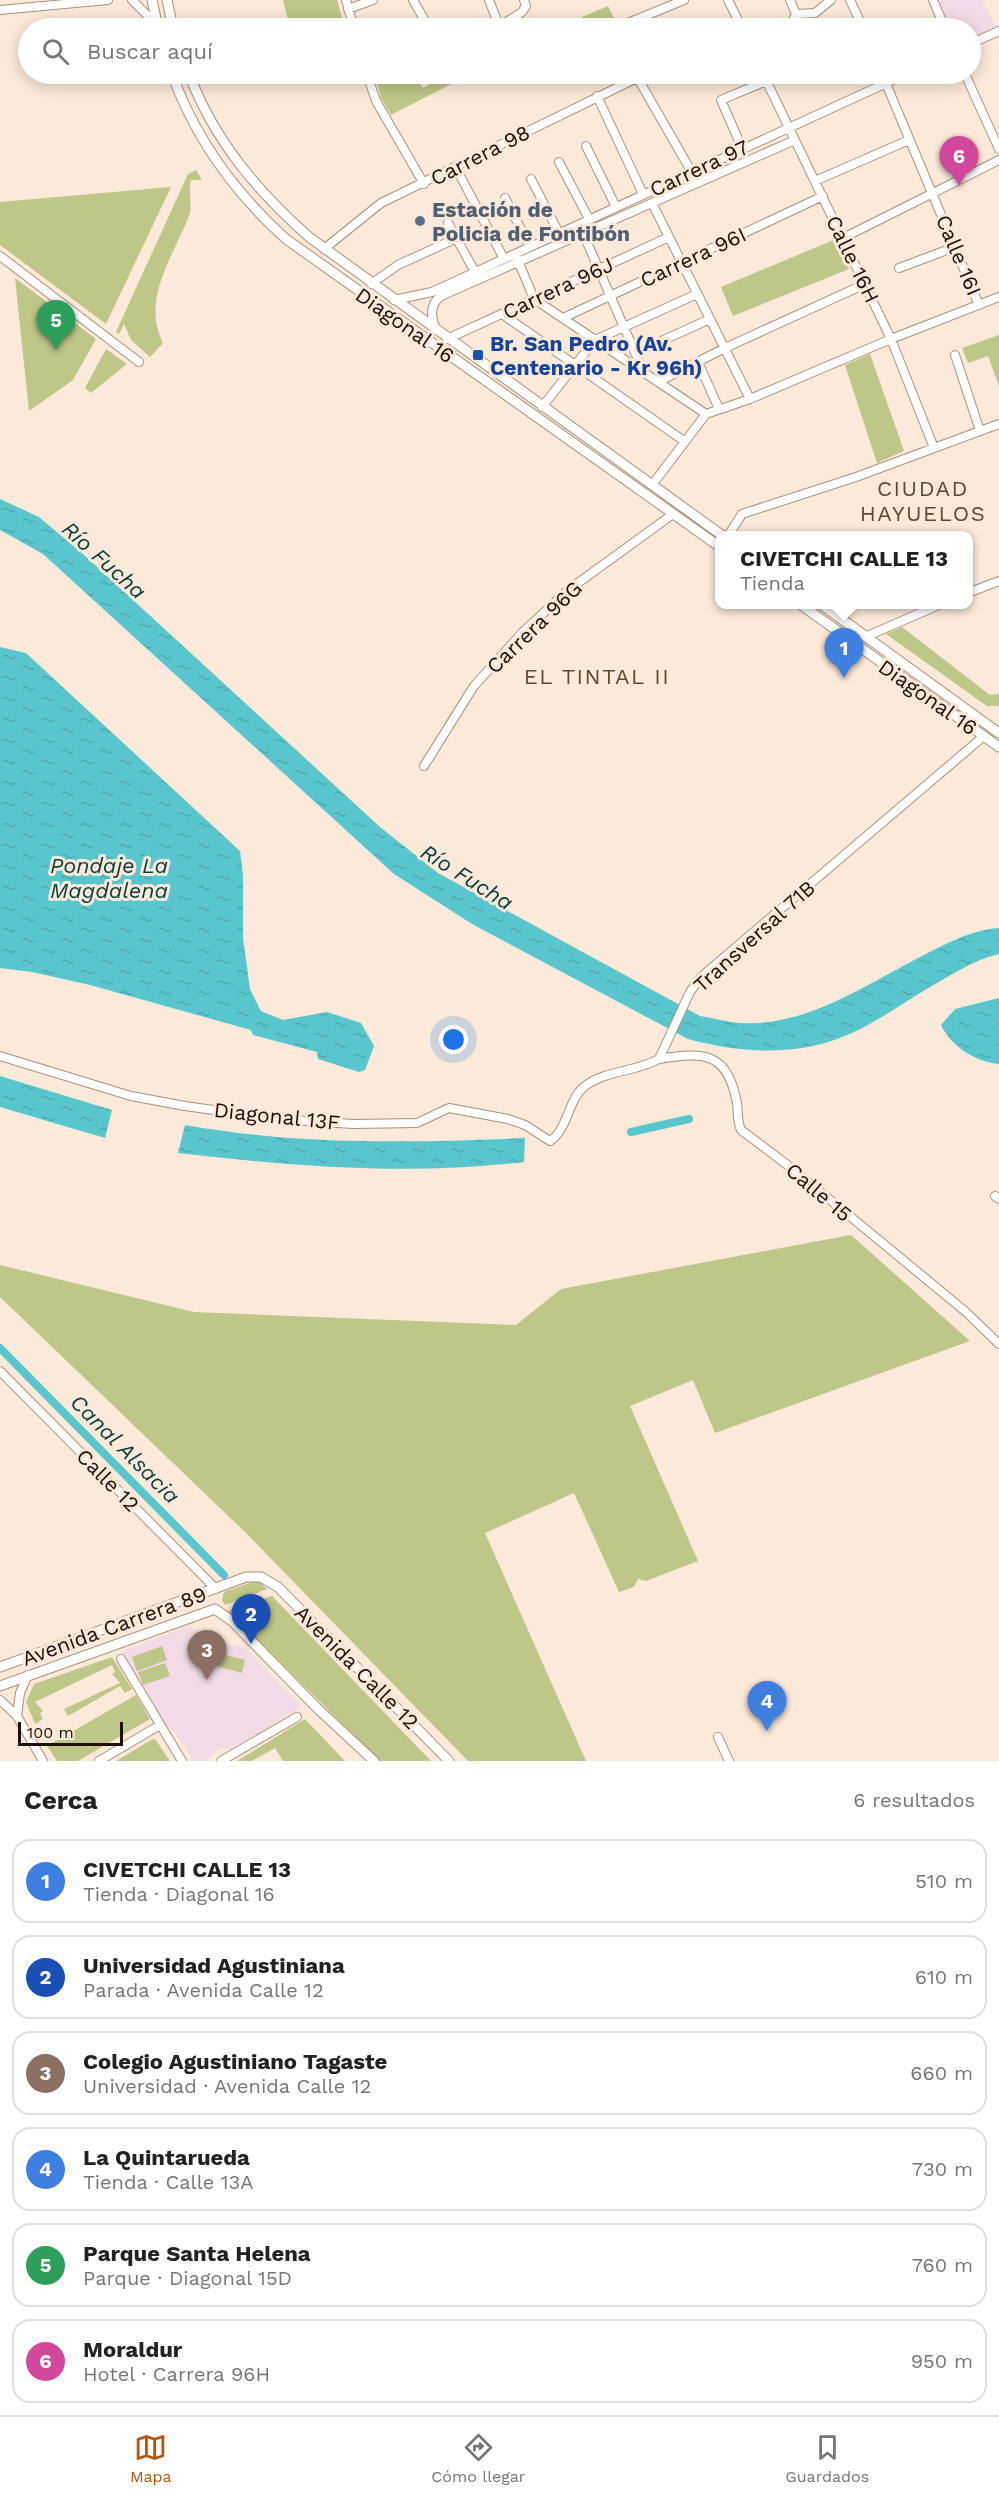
<!DOCTYPE html>
<html lang="es">
<head>
<meta charset="utf-8">
<style>
  body { margin:0; font-family:"Work Sans",sans-serif; background:#f6f6f6; color:#222 }
  .scale { position:absolute; left:18px; bottom:15px; width:105px; box-sizing:border-box; padding-left:6px; border:3px solid #1b1108; border-top:0; font-size:16px; line-height:21px; white-space:nowrap; color:#1b1108; -webkit-text-stroke:4px #fbe9d9; paint-order:stroke }
  .you { position:absolute; left:454px; top:1040px; width:21px; height:21px; margin:-15px; border:4px solid #fff; border-radius:50%; background:#1a73e8; box-shadow:0 0 0 9px #1a73e833 }
  .badge { display:grid; place-items:center; width:39px; height:39px; border-radius:50%; background:#b45309; color:#fff; font-size:20px; font-weight:700 }
  .pin { position:absolute; translate:-50% -50px; filter:drop-shadow(0 2px 3px #0008) }
  .pin::after { content:''; position:absolute; top:32px; width:21px; height:18px; background:inherit; clip-path:polygon(0 0,100% 0,50% 100%) }
  .popup { position:absolute; left:715px; top:531px; width:258px; height:78px; box-sizing:border-box; display:grid; place-content:center; border-radius:12px; background:#fff; filter:drop-shadow(0 2px 4px #0005); font-size:20px; white-space:nowrap; color:#767676 }
  .popup b { font-size:22px; color:#222 }
  .popup::after { content:''; position:absolute; left:50%; top:100%; margin-left:-12px; border:12px solid transparent; border-top-color:#fff }
  .list { margin:0; padding:0; list-style:none }
  h2 { display:flex; justify-content:space-between; align-items:center; height:78px; margin:0; padding:0 24px; font-size:26px }
  h2 small { font-size:20px; font-weight:400; color:#767676 }
  .list li { display:grid; grid-template-columns:39px 1fr auto; gap:18px; align-items:center; box-sizing:border-box; height:84px; margin:0 12px 12px; padding:0 12px; border:2px solid #e0e0e0; border-radius:18px }
  .list b { display:block; font-size:22px; white-space:nowrap }
  .list p { margin:0; font-size:20px; white-space:nowrap; color:#767676 }
  .list em { font-size:20px; font-style:normal; color:#767676 }
  .icon { flex:none; width:33px; height:33px; fill:none; stroke:currentColor; stroke-width:2; stroke-linecap:round; stroke-linejoin:round }
  .map { position:relative; flex:none; width:999px; height:1761px; overflow:hidden }
  .search { position:absolute; background:#fff; box-shadow:0 3px 15px #0003; left:18px; right:18px; top:18px; height:66px; display:flex; align-items:center; gap:15px; box-sizing:border-box; padding:0 21px; border-radius:33px; color:#767676; font-size:22px }
  .sheet { height:654px; background:#fff }
  nav { display:flex; justify-content:space-around; align-items:center; box-sizing:border-box; height:84px; border-top:2px solid #e0e0e0; background:#fff; font-size:16px; color:#767676 }
  nav a { display:grid; justify-items:center; gap:3px }
  nav .on { color:#b45309 }
  .map>svg:first-child { display:block }
  .education { fill:#f2dbe7 }
  .green { fill:#bec688 }
  .water { fill:url(#water-ripples) }
  .lines { fill:none; stroke-linecap:round; stroke-linejoin:round }
  .canal { stroke:#59c6ce; stroke-width:8 }
  .minor-casing { stroke:#ac9078; stroke-width:10 }
  .major-casing { stroke:#ac9078; stroke-width:11 }
  .minor { stroke:#fff; stroke-width:8 }
  .major { stroke:#fff; stroke-width:9 }
  .service-dot { fill:#5c6f8a; stroke:#fbe9d9; stroke-width:2 }
  .transit-dot { fill:#1a4fb4; stroke:#fbe9d9; stroke-width:2 }
  .labels { text-anchor:middle; dominant-baseline:central; stroke-width:6; stroke-linejoin:round; paint-order:stroke }
  .street-label { font-size:21px; fill:#1b1108; stroke:#fbe9d9 }
  .service-label { font-size:21px; font-weight:bold; fill:#4e5e75; stroke:#fbe9d9; text-anchor:start }
  .transit-label { font-size:21px; font-weight:bold; fill:#164399; stroke:#fbe9d9; text-anchor:start }
  .neighbourhood-label { font-size:22px; letter-spacing:1.5px; fill:#604731; stroke:#fbe9d9 }
  .water-label { font-size:22px; font-style:italic; fill:#063c3f; stroke:#fbe9d9 }
</style>
</head>
<body>
<div class="map">
<svg width="999" height="1761" viewBox="0 0 999 1761">
  <defs>
    <pattern id="water-ripples" width="26" height="14" patternUnits="userSpaceOnUse" patternTransform="scale(1.5)"><rect width="26" height="14" fill="#59c6ce"/><path d="M2 4q2-2 4 0t4 0M15 11q2-2 4 0t4 0" fill="none" stroke="#4da9af"/></pattern>
  </defs>
  <rect width="100%" height="100%" fill="#fbe9d9"/>
  <path class="education" d="M939,0H982L997,28L971,38L970,28H950Z
    M189,1625L210,1638L246,1649L302,1707L232,1749L221,1748L205,1761H194L174,1732L163,1723L122,1652Z"/>
  <path class="green" d="M283,0H337L345,28H290Z
    M608,6L619,28H586L582,17Z
    M407,74H413L423,88L440,78L441,74H458L461,79L391,115L381,98L377,82Z
    M196,170L202,180H191C188,191 192,202 190,213C188,220 184,227 181,234C165,270 144,304 163,343L150,357L131,340L124,324L119,334L116,332L188,174Z
    M171,187L106,324L0,245V202Z
    M836,239L849,269L733,316L721,287Z
    M15,278L96,339L73,380L29,411Z
    M999,335V386L988,356L968,363L962,348Z
    M106,349L127,364L91,393L85,388Z
    M870,354L904,451L877,463L845,365Z
    M902,627L990,695L999,694V706H987L886,634Z
    M851,1235L970,1341L715,1433L693,1380L630,1406L698,1561L646,1581L638,1579L634,1587L619,1592L574,1493L485,1533L586,1761H468L246,1533L0,1297V1265L194,1312L516,1325L561,1289Z
    M255,1581L261,1583L267,1589L225,1605L222,1600L224,1592Z
    M272,1596L431,1761H380L228,1611Z
    M162,1646L167,1660L137,1671L132,1657Z
    M193,1647L245,1660L242,1673L190,1659Z
    M112,1657L132,1689L125,1693L120,1686L68,1716L64,1709L120,1683L112,1674L115,1672L112,1665L35,1702L43,1711L40,1713L43,1719L35,1724L26,1702L34,1684Z
    M165,1663L170,1676L143,1685L138,1672Z
    M136,1695L150,1719L78,1761H57L47,1746Z
    M305,1719L345,1761H283L275,1748L252,1761H237Z
    M155,1739L170,1761H116L151,1740Z"/>
  <path class="water" d="M0,499L39,517L83,554L380,827L438,873L700,1016C713,1018 727,1022 740,1023C805,1027 864,986 918,958C944,945 970,930 999,928V954C973,960 948,977 925,990C902,1004 878,1021 854,1032C801,1057 743,1054 688,1039L472,924L394,874L43,554L0,530Z
    M0,647L26,653L240,851L243,875V938L250,989L261,1011L283,1020L327,1012L361,1023L374,1046L365,1070L359,1072L318,1059L317,1052L253,1035L251,1030L90,985L32,972L0,968Z
    M999,998V1064C975,1062 951,1046 941,1025L955,1009Z
    M0,1076L112,1110L105,1138L0,1107Z
    M185,1125C298,1145 410,1143 525,1138L524,1162C409,1176 292,1166 178,1153Z"/>
  <g class="lines">
    <path class="canal" d="M631,1132L689,1119
      M0,1348L224,1575"/>
    <defs>
      <path id="minor" d="M132,0L156,24
        M346,0L354,28
        M413,0L429,28
        M489,0L500,28
        M728,0L742,28
        M790,0L796,14
        M850,0L863,28
        M933,0L945,28
        M348,9L373,0
        M0,10L108,0
        M796,14L815,13L831,0
        M623,25L684,0
        M499,27L522,12L526,6L524,0
        M386,28L397,24
        M789,28L796,14
        M970,44L999,31
        M367,74L376,101L424,184
        M763,74L891,339L934,448
        M882,74L979,305
        M965,74L999,149
        M637,77L698,183
        M597,96L643,194
        M586,146L616,207
        M742,148L721,100L783,74
        M559,162L589,219
        M456,168L504,259
        M531,179L559,233
        M815,181L909,140
        M505,198L530,247
        M652,203L750,399
        M448,223L475,272
        M583,233L643,371
        M843,238L999,160
        M324,249L381,203L645,74
        M0,256L139,362
        M517,258L534,299L706,414
        M899,268L955,247
        M371,284L398,265L457,238
        M394,300L432,292L906,74
        M502,314L684,441
        M563,318L823,196
        M436,330C431,317 429,305 441,296L795,140
        M447,339L669,237
        M635,353L710,319
        M955,355L980,431
        M698,362L719,409
        M658,382L725,348L865,284
        M542,407L595,340L697,294
        M706,414L750,399L891,339L999,297
        M652,485L706,414
        M728,536L742,514L856,477L999,424
        M968,593L999,581
        M865,637L941,604
        M424,766L474,686L522,633L567,591L673,514
        M0,1056L131,1096L185,1106L277,1119L353,1124L417,1123L449,1108L508,1119L525,1125L550,1141C568,1130 568,1099 585,1086C606,1070 636,1072 659,1059L690,992L701,977L984,736
        M659,1059C704,1052 727,1051 737,1103C738,1112 737,1121 741,1130L794,1170L966,1312L999,1344
        M995,1196L999,1199
        M0,1371L216,1589
        M121,1659L182,1761
        M0,1700L17,1716L43,1761
        M17,1716L20,1693L28,1675
        M718,1737L729,1761
        M99,1761L160,1725
        M221,1761L297,1717"/>
      <path id="major" d="M152,0L158,28
        M167,0L173,28
        M172,74C195,138 235,193 286,239L720,547
        M189,74C214,140 257,191 309,237L723,536
        M800,604L999,747
        M821,604L999,733
        M215,1609L232,1621L317,1708L374,1761
        M0,1667L246,1577H261L278,1587L449,1761
        M0,1686L215,1609"/>
    </defs>
    <use href="#minor" class="minor-casing"/>
    <use href="#major" class="major-casing"/>
    <use href="#minor" class="minor"/>
    <use href="#major" class="major"/>
  </g>
  <circle class="service-dot" cx="420" cy="221" r="6"/>
  <rect class="transit-dot" x="472" y="349" width="12" height="12" rx="3"/>
  <g class="labels">
    <g class="street-label">
      <text transform="translate(480 155) rotate(-27)">Carrera 98</text>
      <text transform="translate(699 168) rotate(-25)">Carrera 97</text>
      <text transform="translate(959 255) rotate(67)">Calle 16I</text>
      <text transform="translate(693 257) rotate(-25)">Carrera 96I</text>
      <text transform="translate(853 259) rotate(64)">Calle 16H</text>
      <text transform="translate(558 288) rotate(-25)">Carrera 96J</text>
      <text transform="translate(405 325) rotate(35)">Diagonal 16</text>
      <text transform="translate(534 627) rotate(-44)">Carrera 96G</text>
      <text transform="translate(928 697) rotate(35)">Diagonal 16</text>
      <text transform="translate(754 936) rotate(-42)">Transversal 71B</text>
      <text transform="translate(277 1116) rotate(6)">Diagonal 13F</text>
      <text transform="translate(819 1192) rotate(40)">Calle 15</text>
      <text transform="translate(108 1480) rotate(45)">Calle 12</text>
      <text transform="translate(114 1626) rotate(-20)">Avenida Carrera 89</text>
      <text transform="translate(357 1667) rotate(45)">Avenida Calle 12</text>
    </g>
    <g class="service-label">
      <text x="432" y="209">Estación de<tspan x="432" dy="24">Policia de Fontibón</tspan></text>
    </g>
    <g class="transit-label">
      <text x="490" y="343">Br. San Pedro (Av.<tspan x="490" dy="24">Centenario - Kr 96h)</tspan></text>
    </g>
    <g class="neighbourhood-label">
      <text x="923" y="488">CIUDAD<tspan x="923" dy="25">HAYUELOS</tspan></text>
      <text x="597" y="676">EL TINTAL II</text>
    </g>
    <g class="water-label">
      <text transform="translate(104 560) rotate(42)">Río Fucha</text>
      <text x="109" y="865">Pondaje La<tspan x="109" dy="25">Magdalena</tspan></text>
      <text transform="translate(467 877) rotate(32)">Río Fucha</text>
      <text transform="translate(125 1449) rotate(45)">Canal Alsacia</text>
    </g>
  </g>
</svg>
<div class="scale">100 m</div>
<div class="you"></div>
<div class="pin badge" style="left:844px;top:678px;background:#3f7fe0">1</div>
<div class="popup"><b>CIVETCHI CALLE 13</b>Tienda</div>
<div class="pin badge" style="left:251px;top:1644px;background:#1a4fb4">2</div>
<div class="pin badge" style="left:207px;top:1680px;background:#8d6e63">3</div>
<div class="pin badge" style="left:767px;top:1731px;background:#3f7fe0">4</div>
<div class="pin badge" style="left:56px;top:350px;background:#2e9e5b">5</div>
<div class="pin badge" style="left:959px;top:186px;background:#d1479c">6</div>
<div class="search"><svg class="icon" aria-label="search" viewBox="0 0 24 24"><circle cx="10" cy="10" r="6"/><path d="M15 15l6 6"/></svg>Buscar aquí</div>
</div>
<section class="sheet">
<h2>Cerca<small>6 resultados</small></h2>
<ul class="list">
<li><span class="badge" style="background:#3f7fe0">1</span><div><b>CIVETCHI CALLE 13</b><p>Tienda · Diagonal 16</p></div><em>510 m</em></li>
<li><span class="badge" style="background:#1a4fb4">2</span><div><b>Universidad Agustiniana</b><p>Parada · Avenida Calle 12</p></div><em>610 m</em></li>
<li><span class="badge" style="background:#8d6e63">3</span><div><b>Colegio Agustiniano Tagaste</b><p>Universidad · Avenida Calle 12</p></div><em>660 m</em></li>
<li><span class="badge" style="background:#3f7fe0">4</span><div><b>La Quintarueda</b><p>Tienda · Calle 13A</p></div><em>730 m</em></li>
<li><span class="badge" style="background:#2e9e5b">5</span><div><b>Parque Santa Helena</b><p>Parque · Diagonal 15D</p></div><em>760 m</em></li>
<li><span class="badge" style="background:#d1479c">6</span><div><b>Moraldur</b><p>Hotel · Carrera 96H</p></div><em>950 m</em></li>
</ul>
</section>
<nav>
<a class="on"><svg class="icon" aria-label="map" viewBox="0 0 24 24"><path d="M3 6l6-2 6 2 6-2v14l-6 2-6-2-6 2zM9 4v14M15 6v14"/></svg>Mapa</a>
<a><svg class="icon" aria-label="directions" viewBox="0 0 24 24"><path d="M12 3l9 9-9 9-9-9zM9 14v-3h6M13 9l2 2-2 2"/></svg>Cómo llegar</a>
<a><svg class="icon" aria-label="saved" viewBox="0 0 24 24"><path d="M7 4h10v16l-5-4-5 4z"/></svg>Guardados</a>
</nav>
</body>
</html>
